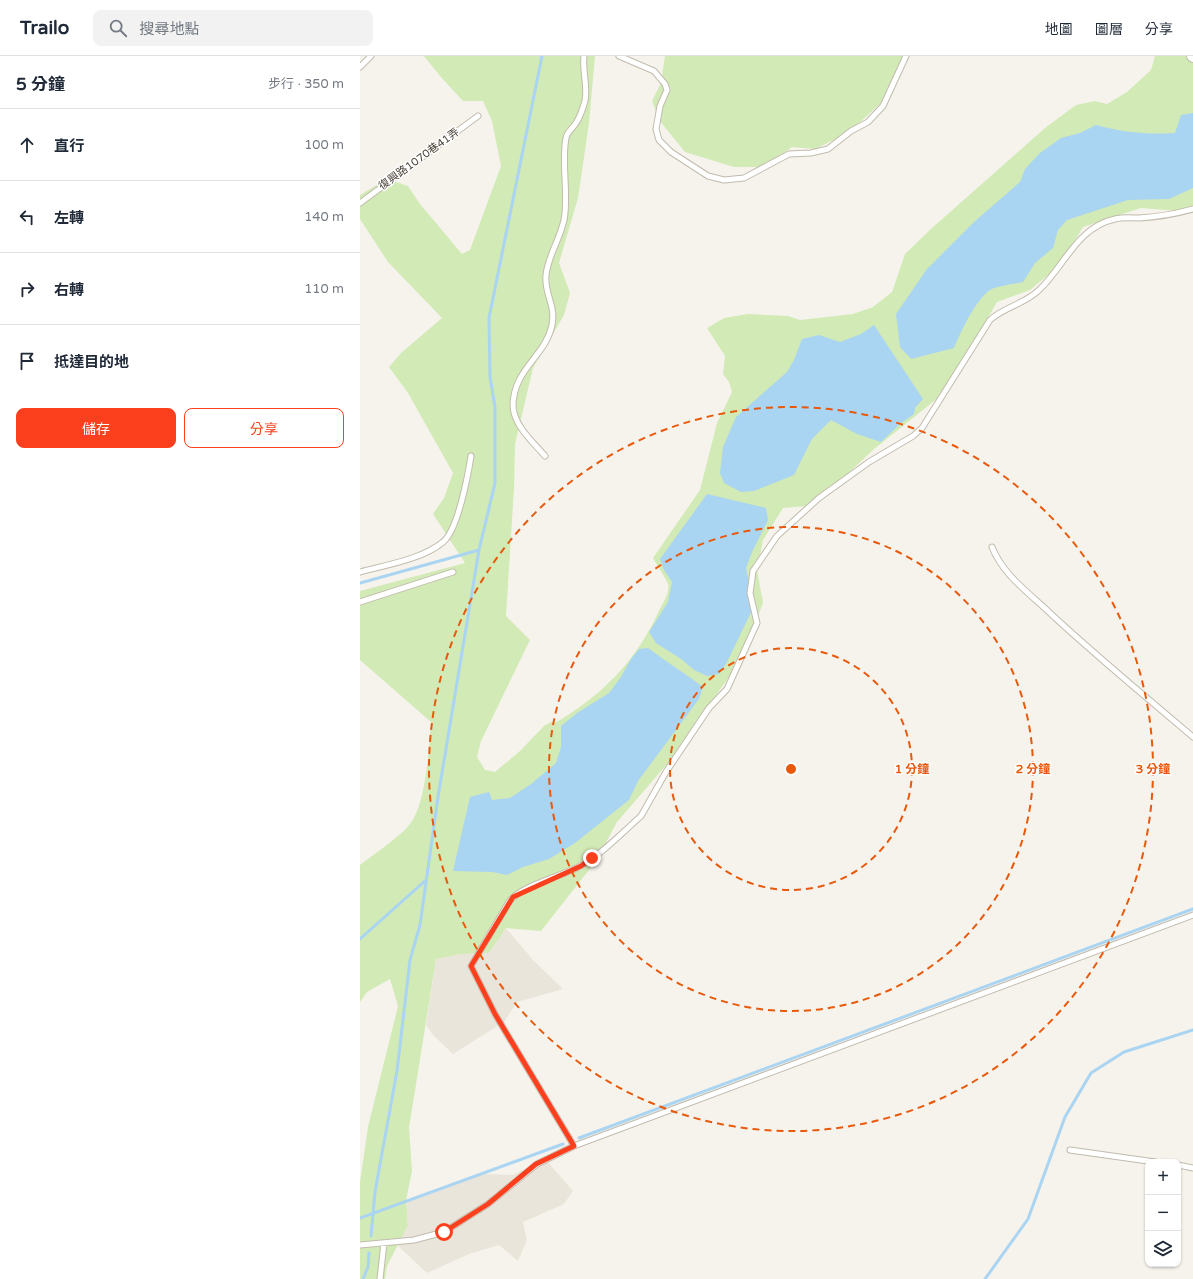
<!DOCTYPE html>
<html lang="zh-TW">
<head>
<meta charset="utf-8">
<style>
  body { margin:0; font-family:"Varela Round","Noto Sans TC",sans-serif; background:#f2f2f3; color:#1f2937 }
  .controls { position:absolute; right:12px; bottom:12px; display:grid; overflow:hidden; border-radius:8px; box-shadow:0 1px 3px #0004 }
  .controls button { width:36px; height:36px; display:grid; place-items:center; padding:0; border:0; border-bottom:1px solid #e0e1e3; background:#fff; color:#1f2937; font:20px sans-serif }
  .stop { position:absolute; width:12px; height:12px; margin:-9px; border:3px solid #fc3f1d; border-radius:50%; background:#fff }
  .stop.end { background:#fc3f1d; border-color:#fff; box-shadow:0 1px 4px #0008 }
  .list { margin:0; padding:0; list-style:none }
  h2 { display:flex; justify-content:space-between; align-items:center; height:52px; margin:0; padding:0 16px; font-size:17px }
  h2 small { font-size:13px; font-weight:400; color:#747a83 }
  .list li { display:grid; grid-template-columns:26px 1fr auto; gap:12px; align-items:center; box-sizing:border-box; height:72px; padding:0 16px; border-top:1px solid #e0e1e3 }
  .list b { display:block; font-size:15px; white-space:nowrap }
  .list em { font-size:13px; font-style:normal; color:#747a83 }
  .actions { display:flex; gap:8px; padding:12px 16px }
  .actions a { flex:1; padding:9px 0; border:1px solid #fc3f1d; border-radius:8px; text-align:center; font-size:14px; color:#fc3f1d }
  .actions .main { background:#fc3f1d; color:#fff }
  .icon { flex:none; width:22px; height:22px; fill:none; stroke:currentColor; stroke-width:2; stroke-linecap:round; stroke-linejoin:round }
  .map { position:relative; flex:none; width:833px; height:1223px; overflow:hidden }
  header { display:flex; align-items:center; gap:24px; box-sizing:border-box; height:56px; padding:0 20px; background:#fff; border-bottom:1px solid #e0e1e3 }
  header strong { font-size:19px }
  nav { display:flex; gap:22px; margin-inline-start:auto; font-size:14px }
  .search { width:280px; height:36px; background:#f2f2f3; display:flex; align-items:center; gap:10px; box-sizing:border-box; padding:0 14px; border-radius:8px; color:#747a83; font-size:15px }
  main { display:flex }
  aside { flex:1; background:#fff }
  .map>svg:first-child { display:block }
  .residential { fill:#eae5da }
  .green { fill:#d2eab5 }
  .water { fill:#a9d4f2 }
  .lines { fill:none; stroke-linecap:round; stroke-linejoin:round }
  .stream { stroke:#a9d4f2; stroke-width:3 }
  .lane-casing { stroke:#c2bbae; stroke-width:7 }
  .street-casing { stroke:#c2bbae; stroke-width:12 }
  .lane { stroke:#fff; stroke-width:5 }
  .street { stroke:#fff; stroke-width:10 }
  .route { stroke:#fc3f1d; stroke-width:5 }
  .ring { fill:none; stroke:#e8590c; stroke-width:2; stroke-dasharray:7 5 }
  .labels { text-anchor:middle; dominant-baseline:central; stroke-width:3; stroke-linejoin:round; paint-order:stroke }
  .street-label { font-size:11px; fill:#4b4439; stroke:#fff }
  .centre { fill:#e8590c; stroke:#fff; stroke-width:2 }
  .ring-label { font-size:12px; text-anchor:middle; font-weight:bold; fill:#e8590c; stroke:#fff; stroke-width:3; stroke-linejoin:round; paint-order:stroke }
</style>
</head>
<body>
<header>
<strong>Trailo</strong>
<div class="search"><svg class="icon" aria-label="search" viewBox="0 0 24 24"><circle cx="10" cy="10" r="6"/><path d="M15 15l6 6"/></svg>搜尋地點</div>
<nav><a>地圖</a><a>圖層</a><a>分享</a></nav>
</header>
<main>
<aside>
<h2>5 分鐘<small>步行 · 350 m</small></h2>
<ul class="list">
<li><svg class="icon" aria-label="ahead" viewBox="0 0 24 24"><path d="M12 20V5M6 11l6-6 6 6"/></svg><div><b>直行</b></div><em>100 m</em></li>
<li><svg class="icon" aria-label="left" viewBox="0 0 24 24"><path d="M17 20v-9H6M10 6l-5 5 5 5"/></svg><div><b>左轉</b></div><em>140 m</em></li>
<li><svg class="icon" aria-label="right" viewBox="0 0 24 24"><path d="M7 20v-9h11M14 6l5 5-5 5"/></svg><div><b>右轉</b></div><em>110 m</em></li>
<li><svg class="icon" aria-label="arrive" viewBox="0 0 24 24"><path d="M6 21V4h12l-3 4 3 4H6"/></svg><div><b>抵達目的地</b></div></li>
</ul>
<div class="actions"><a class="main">儲存</a><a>分享</a></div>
</aside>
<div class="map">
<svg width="833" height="1223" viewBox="0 0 833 1223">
  <rect width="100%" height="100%" fill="#f6f3ec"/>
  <path class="residential" d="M146,872L173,904L203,933L157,946L144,966L93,998L73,979L66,969L76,903L101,898L129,897Z
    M185,1103L213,1135L204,1148L163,1166L167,1184L158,1205L139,1189L109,1198L67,1217L37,1189L48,1169L46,1144L125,1118L153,1119Z"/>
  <path class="green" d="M64,0H235L229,67L218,142L199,207L210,237L204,259L173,312L155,388L154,432L146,560L170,584L121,685L117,701L125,714L135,716L160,695L184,670L191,666H197C243,638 275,606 298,557C302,548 310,538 308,528C307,524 296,508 293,502L340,434L357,367L372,336L369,326L363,318L365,300L347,272L364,262L388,258L428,260L440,264L493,258L513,251L532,236L545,198L572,172L685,72L716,49L735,45L747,48L767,36L791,14L795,0H833V153L820,155L781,152L723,171L700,209L670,234L637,246L584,337L513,394L465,439L447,450L423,452L403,484L397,514L403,547L381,604L308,707L257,766L236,805L181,875L146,872L129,897L101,898L76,903L49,1072L52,1115L46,1144L48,1169L27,1210L25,1223H0V1126L8,1071L38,950L30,923L7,936L0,946V809C13,799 41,780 50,768C66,748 69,692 71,666L0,604V535L105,507L73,458L84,442L93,417L48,337L29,311L41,297L82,262L28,206L0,163V139L27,123L48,130L60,148L102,198L110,194L141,110L132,65L123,45H103L80,20Z
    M305,0H545L523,45L499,67L482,80L455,93L432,91L405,111H374L325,96L299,64L292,45L301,27Z"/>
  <path class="water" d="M833,57V132L809,143L768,144L707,164L698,174L693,192L675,207L663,226C655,228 636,230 630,234C616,243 600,277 594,292L551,303L540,291L536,258L567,213L614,166L660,126L665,113L680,97L701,82L720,77L736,69C762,76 788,79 815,77L821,59Z
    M514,269L563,343L555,352L554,358L540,368L521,386L497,378L471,364L452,383L434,419L394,435L381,436L364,427L360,417L363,391L376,361L427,316L434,304L442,283L459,279L480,286L501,278Z
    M347,438L406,452L408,464L392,496L386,512L394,550L367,606L359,618L347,620L334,614L321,603L296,587L289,576L308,546L312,526L304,514L300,503Z
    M288,592C306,606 325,617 343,631L339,643L278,725L269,744L215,787L189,803L163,811L147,819L132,816L93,815L110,741L129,736L132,744L150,742L171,728L196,707L201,691V670L217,657L249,637L261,621L271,603L279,593Z"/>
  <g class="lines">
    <path class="stream" d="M0,527L119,494L135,427V351L130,321L129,262L182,0
      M0,883L66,824
      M219,1082L833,853
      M0,1162L203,1088
      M11,1180L15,1136L37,1015L50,904L60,869L78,741L119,494
      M3,1223L8,1211L9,1197
      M625,1223L668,1163L705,1061L731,1017L764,996L833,974"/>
    <defs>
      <path id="lane" d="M259,0L294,15L305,28L307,34L300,50L296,73L299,84L311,96L348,120L364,124L384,122L429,98L451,97L468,93L491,75L508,66L523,50L546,0
        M0,11L11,0
        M0,147L118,60
        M185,400C173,386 154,370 153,350C153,313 186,300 192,269C196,249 184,238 186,219C188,200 200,183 204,164C209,139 201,107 206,82C207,76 213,72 216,67C220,61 223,52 225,45C228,29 222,16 224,0
        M632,491C643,519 669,537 690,557C736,600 785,640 833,681
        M0,516C26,509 63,503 83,486C98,474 108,419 111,400
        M0,546L93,516
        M214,1090L135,958L111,910L149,846C161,829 204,820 222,809C244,796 262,777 281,760L306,716L349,652L367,633L397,567L390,537L393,515L417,480L459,442L509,406L553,380L562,372L630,264C644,251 665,248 679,234C704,211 717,171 755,163C763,161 771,162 779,162C798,161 815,158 833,153
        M710,1094L795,1106
        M818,1109L833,1112
        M0,1189L54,1184L84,1176L128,1148L177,1108L214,1090L833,859
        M20,1223L24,1187"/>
      <path id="street" d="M832,0L833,1"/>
    </defs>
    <use href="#lane" class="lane-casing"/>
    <use href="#street" class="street-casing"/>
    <use href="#lane" class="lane"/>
    <use href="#street" class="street"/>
  </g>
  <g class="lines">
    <path class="route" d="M84,1176L128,1148L176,1108L214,1090L135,958L111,910L153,841L221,810L232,802"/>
  </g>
  <g class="ring">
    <circle cx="431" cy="713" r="121"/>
    <circle cx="431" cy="713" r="242"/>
    <circle cx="431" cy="713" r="362"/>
  </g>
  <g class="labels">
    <g class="street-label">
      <text transform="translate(59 103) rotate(-36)">復興路1070巷41弄</text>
    </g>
  </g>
  <circle cx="431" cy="713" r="6" class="centre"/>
  <g class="ring-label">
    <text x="552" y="717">1 分鐘</text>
    <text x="673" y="717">2 分鐘</text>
    <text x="793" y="717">3 分鐘</text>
  </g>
</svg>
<div class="controls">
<button>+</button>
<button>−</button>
<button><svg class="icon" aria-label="layers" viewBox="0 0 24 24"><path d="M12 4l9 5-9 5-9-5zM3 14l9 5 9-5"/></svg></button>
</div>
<div class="stop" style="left:84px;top:1176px"></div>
<div class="stop end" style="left:232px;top:802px"></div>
</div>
</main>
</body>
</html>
